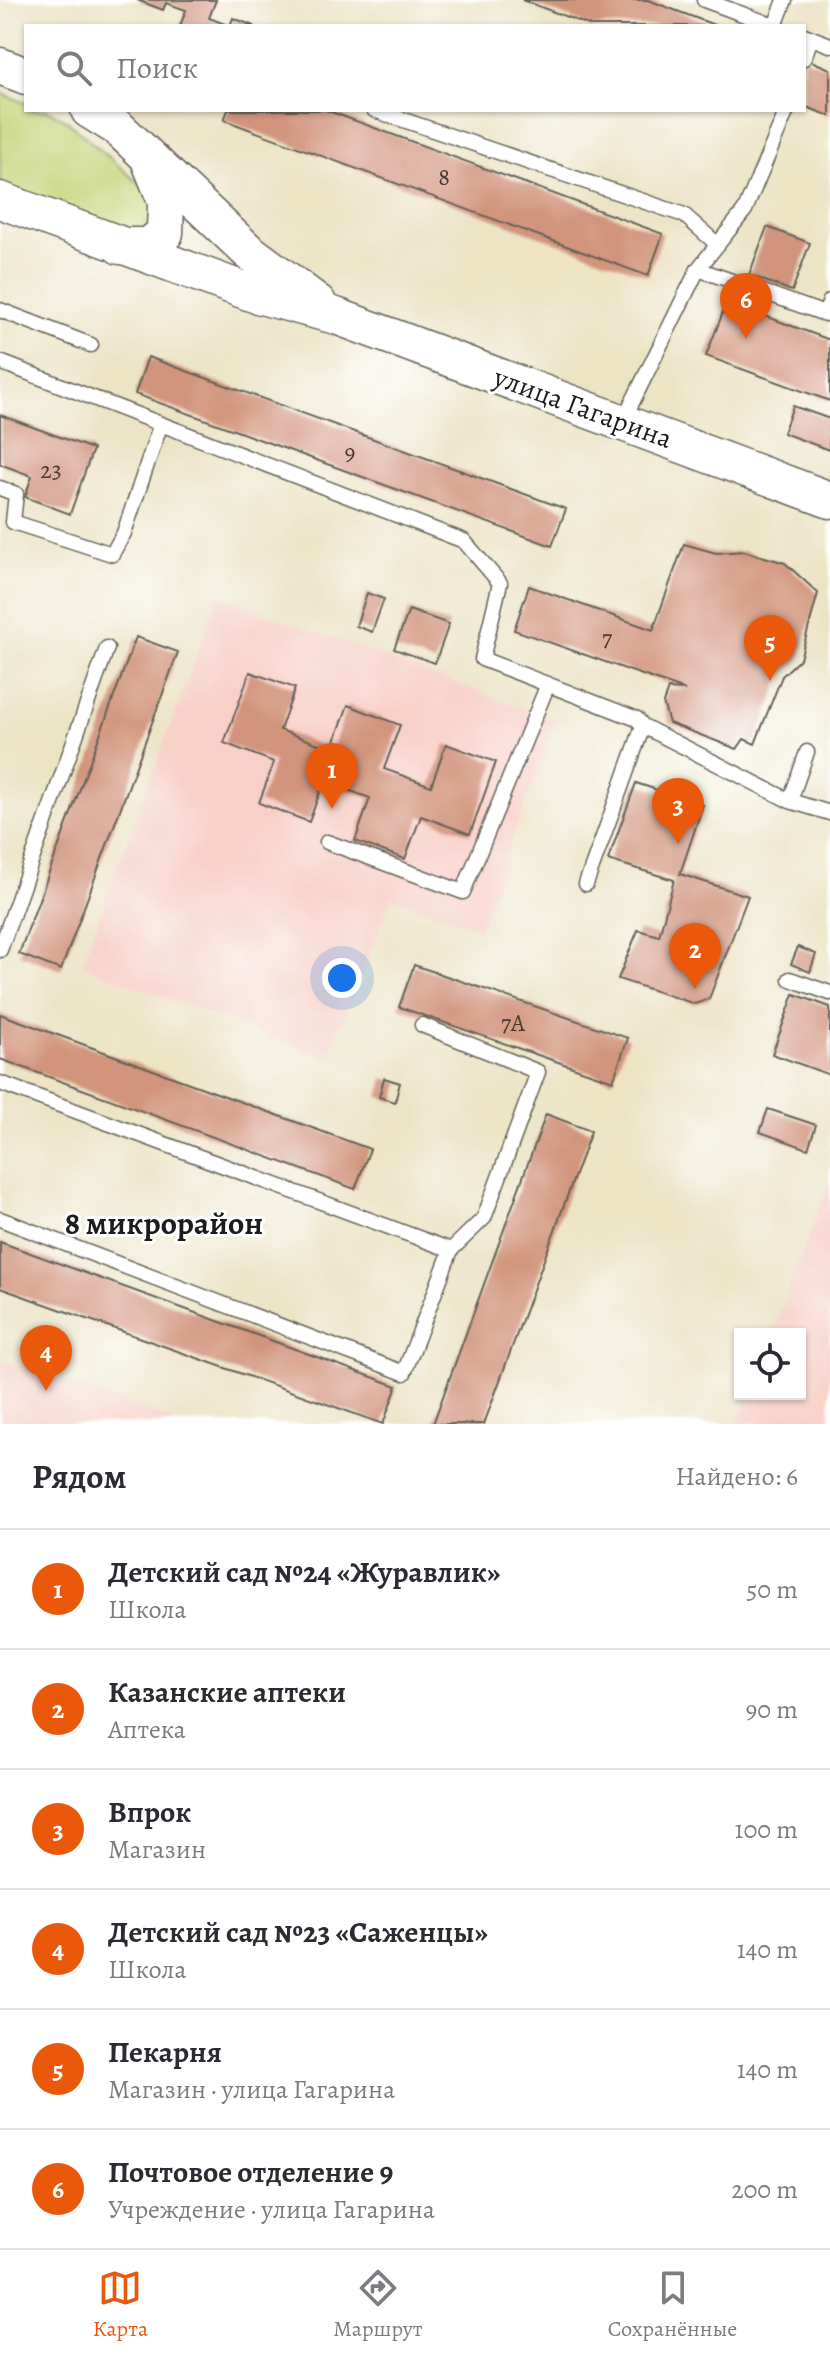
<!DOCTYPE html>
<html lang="ru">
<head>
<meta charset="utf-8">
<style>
  body { margin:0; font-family:Alegreya,serif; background:#f7f7f7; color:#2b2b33 }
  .controls { position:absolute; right:24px; bottom:24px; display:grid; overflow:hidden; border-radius:0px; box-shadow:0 2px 6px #0004 }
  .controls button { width:72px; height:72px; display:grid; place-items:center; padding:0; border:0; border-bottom:2px solid #e1e1e2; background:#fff; color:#2b2b33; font:40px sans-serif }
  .you { position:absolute; left:342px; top:978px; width:28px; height:28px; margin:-20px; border:6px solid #fff; border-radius:50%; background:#1a73e8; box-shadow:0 0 0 12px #1a73e833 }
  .badge { display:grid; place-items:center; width:52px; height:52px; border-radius:50%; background:#ea580c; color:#fff; font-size:26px; font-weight:700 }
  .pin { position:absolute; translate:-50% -66px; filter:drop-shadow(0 2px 4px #0008) }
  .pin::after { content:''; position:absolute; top:42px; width:28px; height:24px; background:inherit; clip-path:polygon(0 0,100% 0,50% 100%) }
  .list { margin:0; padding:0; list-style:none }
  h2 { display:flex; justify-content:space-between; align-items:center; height:104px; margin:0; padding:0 32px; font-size:34px }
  h2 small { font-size:26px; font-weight:400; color:#7c7c81 }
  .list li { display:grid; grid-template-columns:52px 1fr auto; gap:24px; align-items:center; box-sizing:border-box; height:120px; padding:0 32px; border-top:2px solid #e1e1e2 }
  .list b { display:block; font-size:30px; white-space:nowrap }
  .list p { margin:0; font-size:26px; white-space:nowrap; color:#7c7c81 }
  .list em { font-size:26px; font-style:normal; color:#7c7c81 }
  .icon { flex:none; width:44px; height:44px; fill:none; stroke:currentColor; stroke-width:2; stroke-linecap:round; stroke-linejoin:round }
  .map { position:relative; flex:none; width:830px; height:1424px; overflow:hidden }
  .search { position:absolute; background:#fff; box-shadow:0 2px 6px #0004; left:24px; right:24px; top:24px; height:88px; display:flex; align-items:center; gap:20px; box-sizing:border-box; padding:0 28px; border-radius:0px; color:#7c7c81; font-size:30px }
  .sheet { height:824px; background:#fff }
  nav { display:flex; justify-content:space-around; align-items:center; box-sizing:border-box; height:112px; border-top:2px solid #e1e1e2; background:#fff; font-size:22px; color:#7c7c81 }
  nav a { display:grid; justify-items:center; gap:4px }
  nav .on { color:#ea580c }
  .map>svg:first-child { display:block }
  .built { fill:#f7d1c8 }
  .green { fill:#c3d274; stroke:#707748; stroke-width:2 }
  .building { fill:#d2947d }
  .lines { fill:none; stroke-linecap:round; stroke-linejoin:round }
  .service-casing { stroke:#656258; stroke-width:17 }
  .tertiary-casing { stroke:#656258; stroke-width:39 }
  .service { stroke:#fff; stroke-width:14 }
  .tertiary { stroke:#fff; stroke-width:36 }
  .labels { text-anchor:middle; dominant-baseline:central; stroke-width:6; stroke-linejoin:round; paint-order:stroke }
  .number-label { font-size:24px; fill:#4a3a34 }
  .street-label { font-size:28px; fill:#1c1c1c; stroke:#fff }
  .quarter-label { font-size:32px; font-weight:bold; fill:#1c1c1c; stroke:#fff }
</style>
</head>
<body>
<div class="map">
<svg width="830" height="1424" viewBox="0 0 830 1424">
  <rect width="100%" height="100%" fill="#fff"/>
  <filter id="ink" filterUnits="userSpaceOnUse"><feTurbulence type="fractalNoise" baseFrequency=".0125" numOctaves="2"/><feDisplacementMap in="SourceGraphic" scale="16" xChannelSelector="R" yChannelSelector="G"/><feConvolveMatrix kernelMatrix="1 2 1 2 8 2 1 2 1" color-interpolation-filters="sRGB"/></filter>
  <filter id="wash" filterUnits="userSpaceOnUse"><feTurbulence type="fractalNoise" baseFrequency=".006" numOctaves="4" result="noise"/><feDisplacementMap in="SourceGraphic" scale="32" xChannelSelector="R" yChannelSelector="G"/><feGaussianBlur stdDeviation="1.8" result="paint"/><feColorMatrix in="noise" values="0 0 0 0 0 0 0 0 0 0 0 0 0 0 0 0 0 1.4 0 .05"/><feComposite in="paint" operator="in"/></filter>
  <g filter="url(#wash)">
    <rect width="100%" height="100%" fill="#ede4c6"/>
    <path class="built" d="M218,596L556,720L479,929L392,897L328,1058L81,966Z
      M830,1179V1424H738L749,1394H800V1334H772Z
      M0,1359L184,1424H0Z"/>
    <path class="green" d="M0,93L26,103V110H47L66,120L157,199L160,203L141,235L0,186Z"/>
    <g id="blocks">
      <path class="building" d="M137,0H216L209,18L230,26L233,18L254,26H180L186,10L166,3L163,10Z
        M522,0H648L717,26H591Z
        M804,58L830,69V116L804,106Z
        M228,110H326L663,234L648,276L224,120Z
        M767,227L810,243L792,291L749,275Z
        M727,302L830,340V401L706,356Z
        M148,357L566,509L552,546L135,394Z
        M793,406L830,419L829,450L783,433Z
        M0,415L93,449L70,514L25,497L32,476L0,464Z
        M684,544L716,553L744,551L785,563L818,593L800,659L782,676L755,744L744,739L737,749L669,723L663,703L668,689L685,690L514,630L529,586L653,630Z
        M367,593L384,599L372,632L356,626Z
        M409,610L449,624L435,663L394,649Z
        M136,637L178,652L61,970L19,954Z
        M250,672L295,688L280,730L332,749L348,705L400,725L384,769L431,786L446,744L496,762L470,834L421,816L405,859L355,841L370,798L324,781L309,822L259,803L274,762L224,743Z
        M636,783L703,805L680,874L748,896L709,999L695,1004L618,979L638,930L659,936L674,880L608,860Z
        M798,947L816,954L810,972L791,964Z
        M414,965L628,1038L613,1081L399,1007Z
        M794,994L830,1007V1075L772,1054Z
        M0,1014L370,1149L355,1189L0,1059Z
        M384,1078L400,1083L395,1102L379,1097Z
        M768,1109L816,1125L808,1149L760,1132Z
        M546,1114L591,1131L484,1424H433Z
        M0,1242L397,1386L383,1424L0,1288Z"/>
    </g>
  </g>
  <g filter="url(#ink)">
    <use href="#blocks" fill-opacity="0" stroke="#656258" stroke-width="2"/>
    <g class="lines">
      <defs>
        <path id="service" d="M704,0L775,26
          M775,26L785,0
          M804,35L830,45
          M804,58L811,38
          M374,110L684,215L718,245
          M698,269L825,314L830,301
          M0,310L91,345
          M0,362L464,541L500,583L482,659L637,719L643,726L790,801L830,813
          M622,423L698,269L745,210L787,110
          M0,488L16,494L13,522L112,554L124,533L160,426
          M790,801L807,752
          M327,842L463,892L548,684
          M586,884L643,726
          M0,950L107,648
          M790,979L830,993
          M0,1083L451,1250
          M0,1219L404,1373L451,1250L484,1218L538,1072L422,1025"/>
        <path id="tertiary" d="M0,66L26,76
          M89,110L118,128L248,251L318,303
          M0,200L254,294L336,316L830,500
          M120,246H149L165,233L166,201L150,162"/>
      </defs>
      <use href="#service" class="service-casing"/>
      <use href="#tertiary" class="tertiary-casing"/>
      <use href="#service" class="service"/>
      <use href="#tertiary" class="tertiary"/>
    </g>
  </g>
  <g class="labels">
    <g class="number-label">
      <text x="444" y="177">8</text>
      <text x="350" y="452">9</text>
      <text x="51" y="470">23</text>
      <text x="607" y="638">7</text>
      <text x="513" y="1023">7А</text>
    </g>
    <g class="street-label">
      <text transform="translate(583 408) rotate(20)">улица Гагарина</text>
    </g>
    <g class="quarter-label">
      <text x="164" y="1223">8 микрорайон</text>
    </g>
  </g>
</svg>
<div class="controls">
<button><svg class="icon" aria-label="locate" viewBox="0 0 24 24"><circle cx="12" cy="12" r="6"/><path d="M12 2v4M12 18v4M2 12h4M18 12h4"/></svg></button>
</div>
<div class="you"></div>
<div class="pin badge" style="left:332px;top:809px">1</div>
<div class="pin badge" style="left:695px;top:989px">2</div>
<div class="pin badge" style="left:678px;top:844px">3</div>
<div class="pin badge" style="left:46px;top:1391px">4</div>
<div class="pin badge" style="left:770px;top:681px">5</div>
<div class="pin badge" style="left:746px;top:339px">6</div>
<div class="search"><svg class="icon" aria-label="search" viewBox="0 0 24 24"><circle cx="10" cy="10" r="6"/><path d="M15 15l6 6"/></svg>Поиск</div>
</div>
<section class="sheet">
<h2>Рядом<small>Найдено: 6</small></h2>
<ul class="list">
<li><span class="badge">1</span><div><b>Детский сад №24 «Журавлик»</b><p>Школа</p></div><em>50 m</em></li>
<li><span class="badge">2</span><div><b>Казанские аптеки</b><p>Аптека</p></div><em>90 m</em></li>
<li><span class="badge">3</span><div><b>Впрок</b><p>Магазин</p></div><em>100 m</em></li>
<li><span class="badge">4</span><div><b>Детский сад №23 «Саженцы»</b><p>Школа</p></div><em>140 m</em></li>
<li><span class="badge">5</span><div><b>Пекарня</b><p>Магазин · улица Гагарина</p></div><em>140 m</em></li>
<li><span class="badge">6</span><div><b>Почтовое отделение 9</b><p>Учреждение · улица Гагарина</p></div><em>200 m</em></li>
</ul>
</section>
<nav>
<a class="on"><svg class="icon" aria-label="map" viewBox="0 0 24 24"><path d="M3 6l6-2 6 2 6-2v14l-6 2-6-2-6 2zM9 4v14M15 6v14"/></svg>Карта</a>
<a><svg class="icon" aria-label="directions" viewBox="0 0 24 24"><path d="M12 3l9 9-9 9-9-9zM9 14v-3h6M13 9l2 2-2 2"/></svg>Маршрут</a>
<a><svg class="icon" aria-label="saved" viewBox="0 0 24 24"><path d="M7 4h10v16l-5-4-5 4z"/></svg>Сохранённые</a>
</nav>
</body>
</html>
